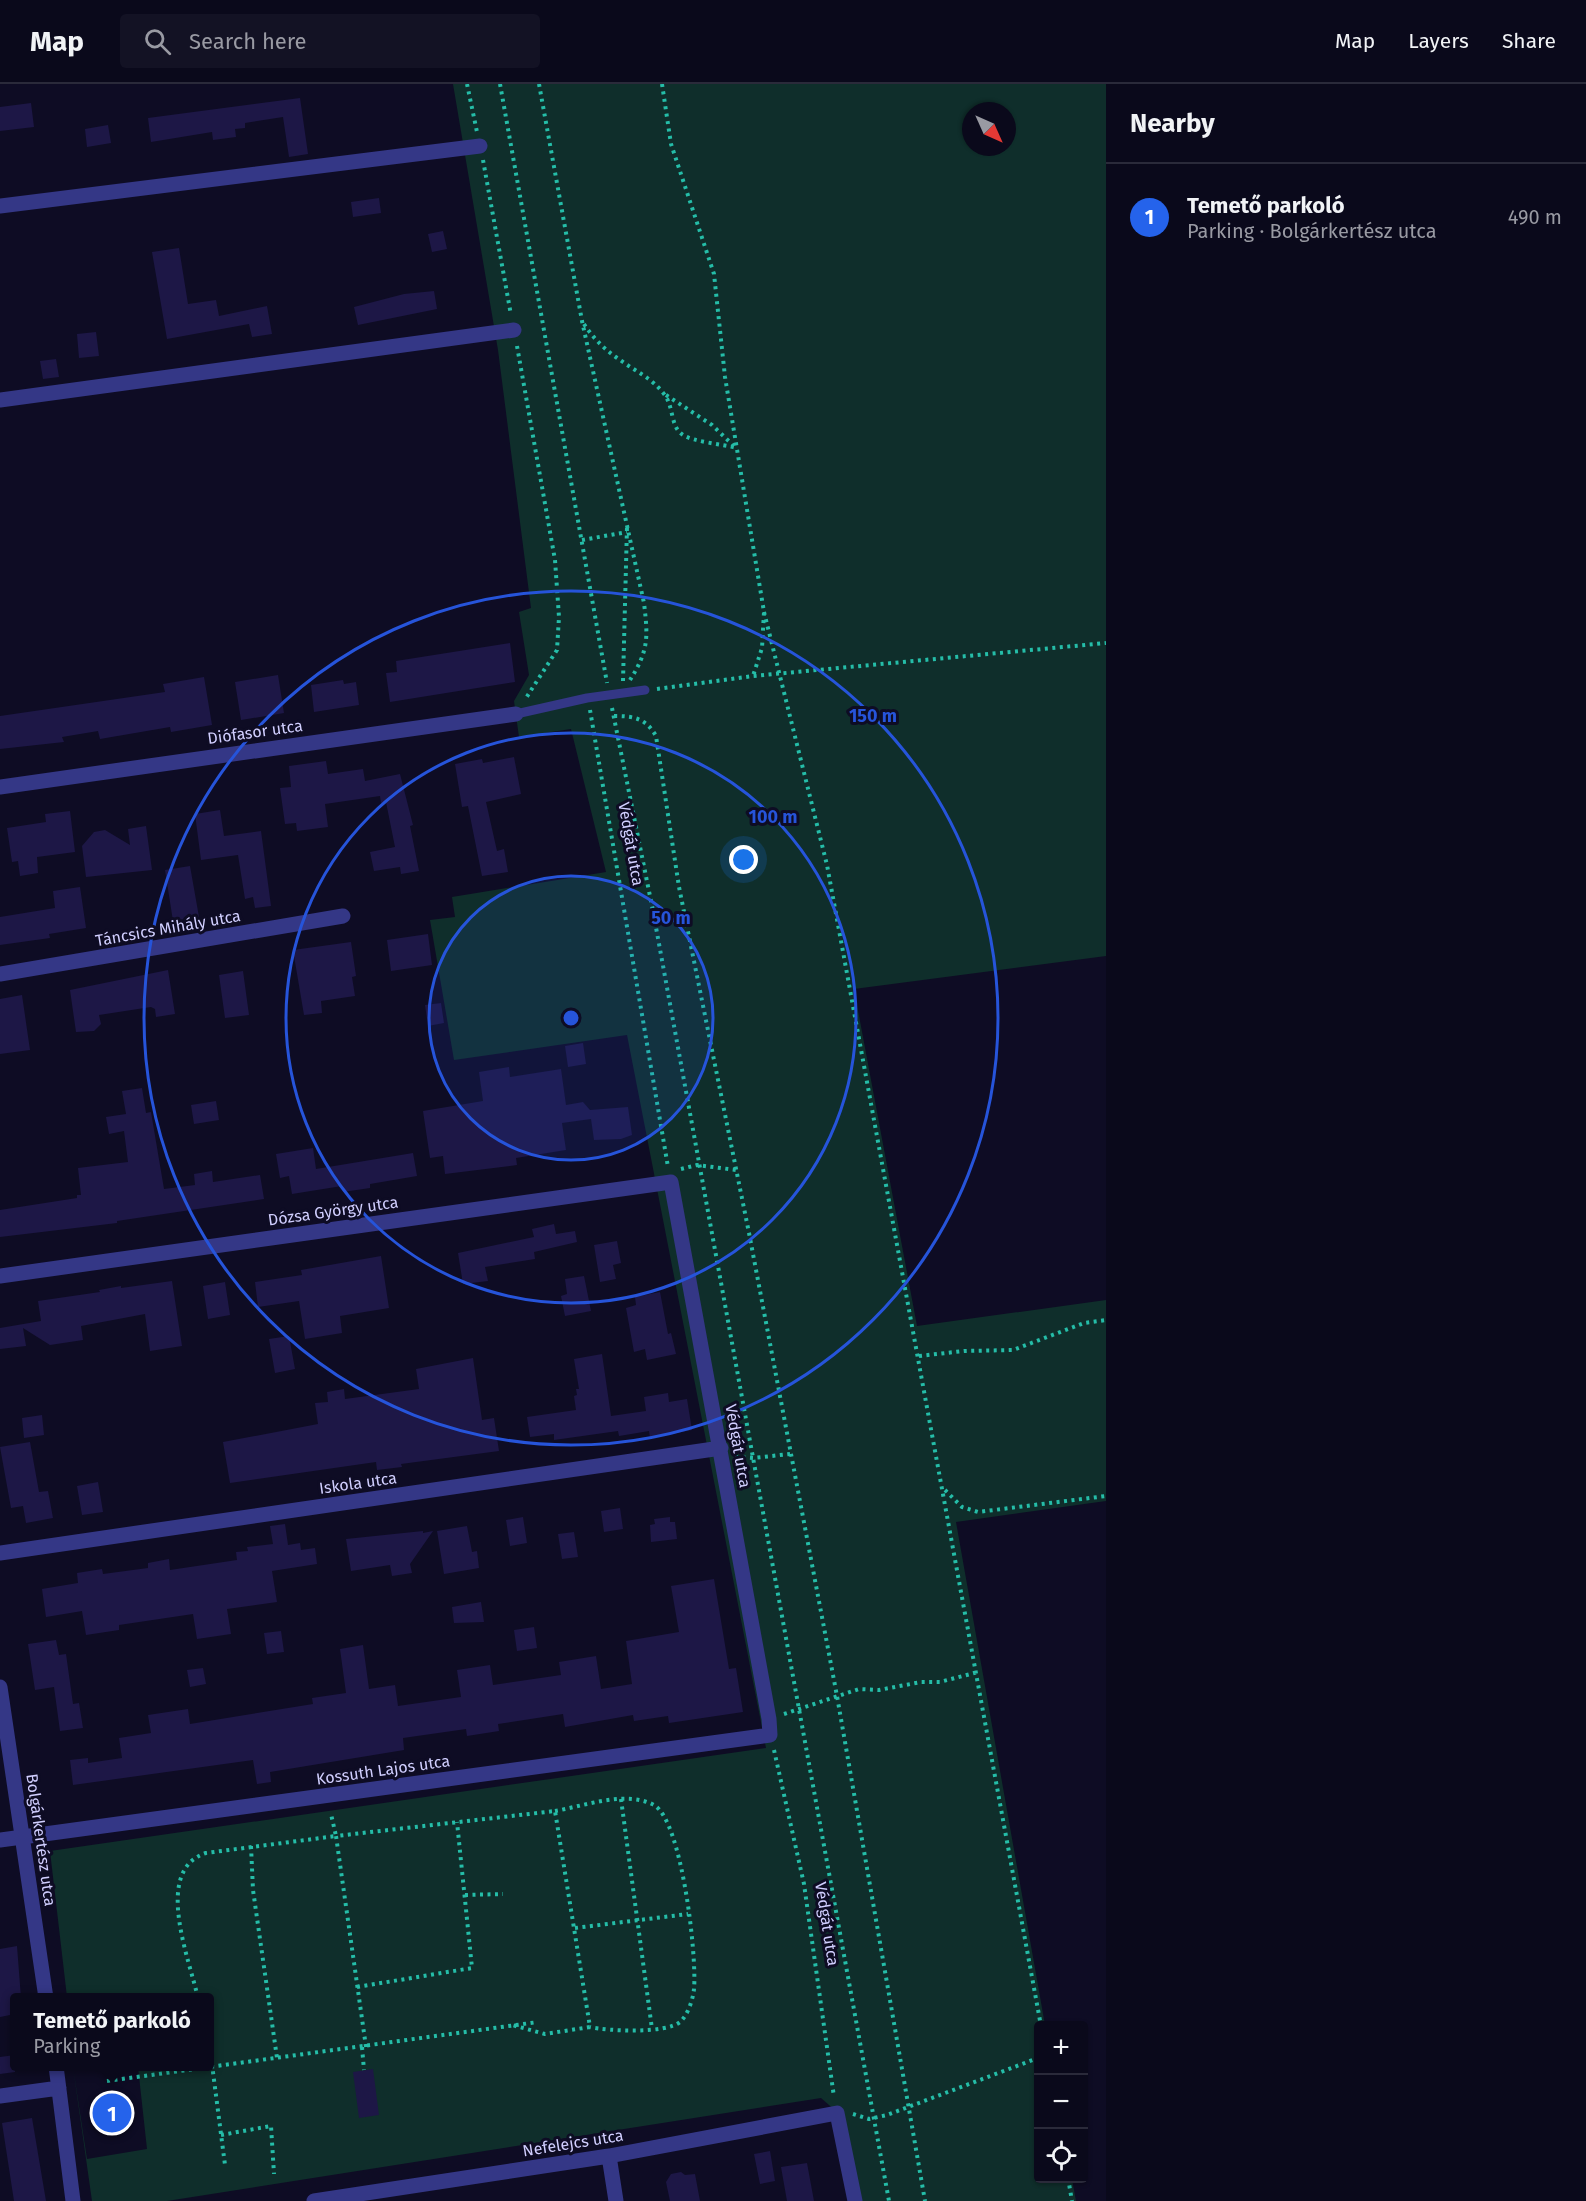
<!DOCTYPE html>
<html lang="en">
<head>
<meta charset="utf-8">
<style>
  body { margin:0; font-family:"Fira Sans",sans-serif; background:#131224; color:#f1f3f6 }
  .controls { position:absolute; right:18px; bottom:18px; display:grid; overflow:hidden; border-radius:6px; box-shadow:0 2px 4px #0004 }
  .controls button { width:54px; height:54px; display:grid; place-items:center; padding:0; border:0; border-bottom:2px solid #2a2a3a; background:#0a091b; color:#f1f3f6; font:30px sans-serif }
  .compass { position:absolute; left:962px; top:18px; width:54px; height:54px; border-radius:50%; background:#0a091b; box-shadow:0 2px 4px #0004; rotate:135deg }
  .you { position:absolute; left:744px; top:776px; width:21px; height:21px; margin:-15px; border:4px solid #fff; border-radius:50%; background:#1a73e8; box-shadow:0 0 0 9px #1a73e833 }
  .badge { display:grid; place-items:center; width:39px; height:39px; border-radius:50%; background:#2563eb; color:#fff; font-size:20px; font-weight:700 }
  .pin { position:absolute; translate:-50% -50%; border:3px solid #fff; box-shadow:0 2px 6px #0006 }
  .popup { position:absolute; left:10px; top:1909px; width:204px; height:78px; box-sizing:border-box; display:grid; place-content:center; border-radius:6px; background:#0a091b; filter:drop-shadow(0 2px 4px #0005); font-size:20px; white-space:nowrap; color:#999aa3 }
  .popup b { font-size:22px; color:#f1f3f6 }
  .popup::after { content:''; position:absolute; left:50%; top:100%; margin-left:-12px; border:12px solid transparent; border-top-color:#0a091b }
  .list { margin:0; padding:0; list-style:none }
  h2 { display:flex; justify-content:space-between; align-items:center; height:78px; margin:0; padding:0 24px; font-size:26px }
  h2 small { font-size:20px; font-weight:400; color:#999aa3 }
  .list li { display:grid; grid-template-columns:39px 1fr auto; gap:18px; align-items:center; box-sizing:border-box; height:108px; padding:0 24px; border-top:2px solid #2a2a3a }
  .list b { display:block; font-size:22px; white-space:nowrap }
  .list p { margin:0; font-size:20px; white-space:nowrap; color:#999aa3 }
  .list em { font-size:20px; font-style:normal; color:#999aa3 }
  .icon { flex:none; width:33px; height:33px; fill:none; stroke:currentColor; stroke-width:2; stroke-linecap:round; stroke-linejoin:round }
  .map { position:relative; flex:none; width:1106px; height:2117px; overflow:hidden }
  header { display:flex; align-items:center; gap:36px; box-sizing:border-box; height:84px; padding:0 30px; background:#0a091b; border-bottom:2px solid #2a2a3a }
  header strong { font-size:28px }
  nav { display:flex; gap:33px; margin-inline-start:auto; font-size:21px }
  .search { width:420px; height:54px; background:#131224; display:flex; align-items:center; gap:15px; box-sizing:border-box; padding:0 21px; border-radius:6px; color:#999aa3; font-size:22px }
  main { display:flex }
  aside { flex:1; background:#0a091b }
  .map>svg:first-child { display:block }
  .green { fill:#0f2e2b; fill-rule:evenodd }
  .building { fill:#1d1746 }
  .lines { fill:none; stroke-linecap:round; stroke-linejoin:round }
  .path { stroke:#25bda8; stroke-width:4; stroke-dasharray:3 4.5; stroke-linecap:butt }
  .service { stroke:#343786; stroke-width:9 }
  .minor { stroke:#343786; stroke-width:15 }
  .ring { fill:none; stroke:#2654da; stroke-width:3 }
  .labels { text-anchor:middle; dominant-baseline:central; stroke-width:6; stroke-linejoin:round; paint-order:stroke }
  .street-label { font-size:16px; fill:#d1cfff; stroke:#0e0c24 }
  .centre { fill:#2654da; stroke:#0e0c24; stroke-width:3 }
  .ring-label { font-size:18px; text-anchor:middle; font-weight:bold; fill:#2654da; stroke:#0e0c24; stroke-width:6; stroke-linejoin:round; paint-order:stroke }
</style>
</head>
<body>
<header>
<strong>Map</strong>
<div class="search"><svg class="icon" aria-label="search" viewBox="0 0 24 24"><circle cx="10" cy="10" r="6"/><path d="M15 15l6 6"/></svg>Search here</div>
<nav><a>Map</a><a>Layers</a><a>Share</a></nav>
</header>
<main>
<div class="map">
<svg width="1106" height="2117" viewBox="0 0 1106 2117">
  <rect width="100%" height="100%" fill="#0e0c24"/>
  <path class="green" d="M453,0H1106V872L854,905L917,1242L1106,1216V1417L956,1438L1045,1941L1038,1942V2094L1072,2095L1076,2117H855L837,2028L821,2014L167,2117H92L73,1983L87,2075L147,2065L138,1983L210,1982V1914L67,1913L50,1767L766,1664L627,951L454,976L430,836L455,833L452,813L606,788L571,645L519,653L514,617L529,591L519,528L531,524L498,266ZM971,27H1007V63H971Z"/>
  <path class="building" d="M300,14L308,70L289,73L283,33L245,39V44L235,45L236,53L213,56L212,48L151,58L148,34Z
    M31,19L34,43L0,47V23Z
    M108,41L111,59L87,63L85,45Z
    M379,114L381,129L353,133L351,118Z
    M443,147L447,165L432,168L428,150Z
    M179,164L188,220L216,216L219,232L267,222L272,250L252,253L249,240L167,255L152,168Z
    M434,207L437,225L358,241L354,223L404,210Z
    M96,248L99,272L79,274L77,250Z
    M56,275L59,293L43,295L40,277Z
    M510,559L515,598L390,618L386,589L397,588L396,577Z
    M278,591L284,629L241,636L235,598Z
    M204,593L212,641L171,648L170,643L100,655L98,647L62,653L64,658L0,665V632L165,608L163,600Z
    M343,596L344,600L356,598L359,621L314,628L311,601Z
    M514,673L521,710L486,718L497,767L504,765L508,788L482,792L468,722L462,723L455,680L482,675L483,679Z
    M326,677L328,690L363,685L365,697L400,690L413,741L410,742L419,787L401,790L400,783L374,787L370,768L395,763L386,718L381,719L380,712L325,720L328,743L297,747L296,739L285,740L280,704L291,703L289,682Z
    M220,726L224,752L261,747L271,822L255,824L253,813L245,815L238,771L201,776L195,730Z
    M70,727L75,768L37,773L38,789L20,792L18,777L12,778L7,744L46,738L45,730Z
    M146,742L152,786L86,793L82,762L94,748L105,746L130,761L128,745Z
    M190,782L199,833L173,837L165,786Z
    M80,803L86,844L49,850L50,854L0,861V833L55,824L53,807Z
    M428,850L432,881L391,887L387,856Z
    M351,858L356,892L352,893L355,912L321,917L322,929L304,931L293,866Z
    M168,886L175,930L156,933L155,925L151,923L99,931L101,940L94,947L76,948L70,906Z
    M243,887L249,931L225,934L219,891Z
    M22,911L30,966L0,970V915Z
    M441,919L444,939L428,942L425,921Z
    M583,959L586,980L568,983L565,962Z
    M509,983L510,993L561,985L566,1021L583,1018L590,1026L628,1023L632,1051L621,1055L594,1056L591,1035L562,1039L566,1066L516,1074L517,1081L445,1090L443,1072L430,1074L423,1027L483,1017L479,988Z
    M142,1004L146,1029L151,1028L164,1105L195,1101L194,1090L212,1087L213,1098L260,1091L264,1115L117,1137V1139L0,1153V1126L77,1114V1111H81L78,1084L128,1078L124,1047L109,1050L106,1033L126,1030L122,1007Z
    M216,1017L219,1036L194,1040L191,1021Z
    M313,1064L316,1085L413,1069L417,1092L370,1100V1104L343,1108L342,1102L292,1110L289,1092L280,1094L276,1070Z
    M554,1140L556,1150L575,1147L577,1158L534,1168L535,1175L485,1183L488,1197L463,1200L458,1169L534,1153L532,1145Z
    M617,1157L621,1179L613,1181L616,1195L600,1198L594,1161Z
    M381,1172L389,1224L340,1232L342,1249L305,1255L299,1217L258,1223L255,1198L302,1191L301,1186Z
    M584,1192L591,1227L565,1232L561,1212L567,1210L565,1195Z
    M172,1197L182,1262L150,1267L145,1230L81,1242L83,1256L50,1261L23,1244L26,1262L0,1265V1244L41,1237L38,1217L100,1208L99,1206L121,1202V1204Z
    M225,1198L230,1231L208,1235L203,1202Z
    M660,1208L668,1250L671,1249L676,1270L647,1276L645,1265L634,1268L626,1224L636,1221L635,1213Z
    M289,1252L295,1285L275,1289L269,1255Z
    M602,1270L611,1332L646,1327L644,1313L668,1309L669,1318L687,1315L692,1346L650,1354L649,1347L619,1352L618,1347L554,1356V1350L530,1353L527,1333L576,1326L574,1312L577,1311L576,1305H579L574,1275Z
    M473,1274L482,1336L494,1334L499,1367L401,1380L402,1383L377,1386L376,1378L230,1399L223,1358L318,1340L315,1319L328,1318L327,1308L344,1305L345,1315L419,1305L416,1285Z
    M42,1331L44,1351L24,1354L22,1334Z
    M30,1358L39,1408L48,1407L53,1434L26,1439L23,1422L11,1424L0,1363Z
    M98,1398L103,1428L82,1431L77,1402Z
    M620,1424L623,1445L604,1448L601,1427Z
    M523,1433L527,1459L510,1462L506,1436Z
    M670,1433V1438H675L677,1455L651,1458L650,1441L655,1440L654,1435Z
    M285,1440L288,1461L300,1459L301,1466L315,1464L317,1480L272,1487L277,1518L227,1525L231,1550L197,1555L193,1530L119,1541V1546L86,1551L82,1527L46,1533L42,1505L78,1499L77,1489L102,1485L103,1490L148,1484V1479L169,1475L170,1486L237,1476L236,1468L248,1467L247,1463L273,1460L270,1442Z
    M467,1442L472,1468L477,1467L479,1484L444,1490L437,1447Z
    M423,1447V1449L433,1447L410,1480L412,1489L392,1492L390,1481L351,1487L346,1455Z
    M574,1448L578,1473L562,1475L558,1450Z
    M714,1495L729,1585L736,1584L743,1628L669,1639L668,1632L634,1637L633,1631L565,1643L563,1630L498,1640L499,1647L467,1652L466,1645L403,1654L404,1666L270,1688L271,1698L257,1700L253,1676L73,1701L70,1676L88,1674V1679L122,1674L119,1654L151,1649L148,1631L188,1625L190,1640L313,1620L312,1614L346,1609L340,1565L363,1561L369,1605L395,1601L398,1622L461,1613L457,1586L490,1581L493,1601L561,1591L559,1578L596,1572L601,1605L632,1600L626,1557L679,1548L671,1502Z
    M481,1518L484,1538L454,1539L452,1523Z
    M534,1543L537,1564L517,1567L514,1546Z
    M281,1547L284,1568L267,1570L264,1549Z
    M56,1556L59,1571L66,1570L73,1620L79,1619L83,1644L60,1647L54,1603L35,1606L28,1560Z
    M203,1584L206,1600L190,1603L187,1586Z
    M17,1862L21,1914H15V1930L0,1933V1865Z
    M15,1971V1988L0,1990V1973Z
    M373,1985L379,2031L359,2034L353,1988Z
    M32,2034L46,2117H14L2,2039Z
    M770,2067L775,2097L760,2100L754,2070Z
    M807,2079L814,2117H787L781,2083Z
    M681,2088L685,2091L695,2090L700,2117H670L666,2098L671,2090Z"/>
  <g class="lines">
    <path class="path" d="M467,0L477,48
      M500,0L607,599
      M539,0L582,237L644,519C648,553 649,566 630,596
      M662,0L671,60L714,190L725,293L764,528L762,564L753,592
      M483,76L511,231
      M584,240C593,254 605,266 620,276C635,287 652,294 664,310C674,322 670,343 683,351C694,358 722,360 737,364
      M517,262L555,476L559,533L557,566L526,614
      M666,311L712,341L736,364
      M582,456L627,448
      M764,528L827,781L1041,1942
      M623,597L627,443
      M657,605L753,592L1106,559
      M612,624L653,827L889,2117
      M590,626L668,1083
      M614,632C633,632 646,634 656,652L679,803L749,1149L837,1612L925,2117
      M681,1085L697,1081L736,1086
      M919,1272L964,1267L1013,1266L1084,1239L1106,1236
      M735,1373L753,1374L790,1370
      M945,1406L962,1423L978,1428L1106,1412
      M784,1630L859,1605L879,1606L921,1598H940L978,1588
      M774,1666L804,1800L834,2013
      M621,1715L652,1945
      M555,1727C584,1722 626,1706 654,1721C682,1737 697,1872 694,1905C693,1915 688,1931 680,1938C665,1950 608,1947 590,1943
      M251,1762L253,1806L277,1974
      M465,1811L503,1810
      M575,1844L688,1830
      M357,1903L472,1884L457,1738
      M198,1914C189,1874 153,1786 206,1769L336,1752L331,1730
      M362,1963L364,1986
      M366,1963L336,1752L555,1727L590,1943L545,1950L512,1941
      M210,1965L225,2081
      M107,1997L538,1938
      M853,2030L869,2035L887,2031L1038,1974
      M221,2051L271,2042L274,2090
      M1068,2094L1072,2117"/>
    <path class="service" d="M516,630L587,614L645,606"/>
    <path class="minor" d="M0,122L480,62
      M0,316L514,246
      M0,703L516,630
      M0,890L343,832
      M0,1192L671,1098L769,1635L770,1651L0,1756
      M0,1469L721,1364
      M0,1603L46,1914
      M56,1982L73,2117
      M0,2012L59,2004
      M609,2072L616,2117
      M314,2117L609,2072L837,2029L855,2117"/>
  </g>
  <circle cx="571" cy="934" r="142" fill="#2654da" fill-opacity=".12"/>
  <g class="ring">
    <circle cx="571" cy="934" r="142"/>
    <circle cx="571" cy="934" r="285"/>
    <circle cx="571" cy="934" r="427"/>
  </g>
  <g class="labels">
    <g class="street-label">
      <text transform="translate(255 648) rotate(-8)">Diófasor utca</text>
      <text transform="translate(631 760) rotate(80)">Védgát utca</text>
      <text transform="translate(168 844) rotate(-10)">Táncsics Mihály utca</text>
      <text transform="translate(333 1127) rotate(-8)">Dózsa György utca</text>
      <text transform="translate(738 1362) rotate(80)">Védgát utca</text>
      <text transform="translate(358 1399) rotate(-8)">Iskola utca</text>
      <text transform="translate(383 1686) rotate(-8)">Kossuth Lajos utca</text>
      <text transform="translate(41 1756) rotate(82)">Bolgárkertész utca</text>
      <text transform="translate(827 1840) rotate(81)">Védgát utca</text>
      <text transform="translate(573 2059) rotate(-9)">Nefelejcs utca</text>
    </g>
  </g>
  <circle cx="571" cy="934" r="9" class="centre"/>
  <g class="ring-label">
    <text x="873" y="638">150 m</text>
    <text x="773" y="739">100 m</text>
    <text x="671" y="840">50 m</text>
  </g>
</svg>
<div class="controls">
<button>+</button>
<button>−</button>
<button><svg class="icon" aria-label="locate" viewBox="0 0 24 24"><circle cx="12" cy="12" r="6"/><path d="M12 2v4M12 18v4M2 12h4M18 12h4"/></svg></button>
</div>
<svg class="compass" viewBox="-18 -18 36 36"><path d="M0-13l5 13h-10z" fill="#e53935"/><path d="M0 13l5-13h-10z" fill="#999aa3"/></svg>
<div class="you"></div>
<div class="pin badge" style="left:112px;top:2029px">1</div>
<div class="popup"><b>Temető parkoló</b>Parking</div>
</div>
<aside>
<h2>Nearby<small></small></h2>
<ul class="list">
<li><span class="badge">1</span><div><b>Temető parkoló</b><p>Parking · Bolgárkertész utca</p></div><em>490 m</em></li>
</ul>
</aside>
</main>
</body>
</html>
